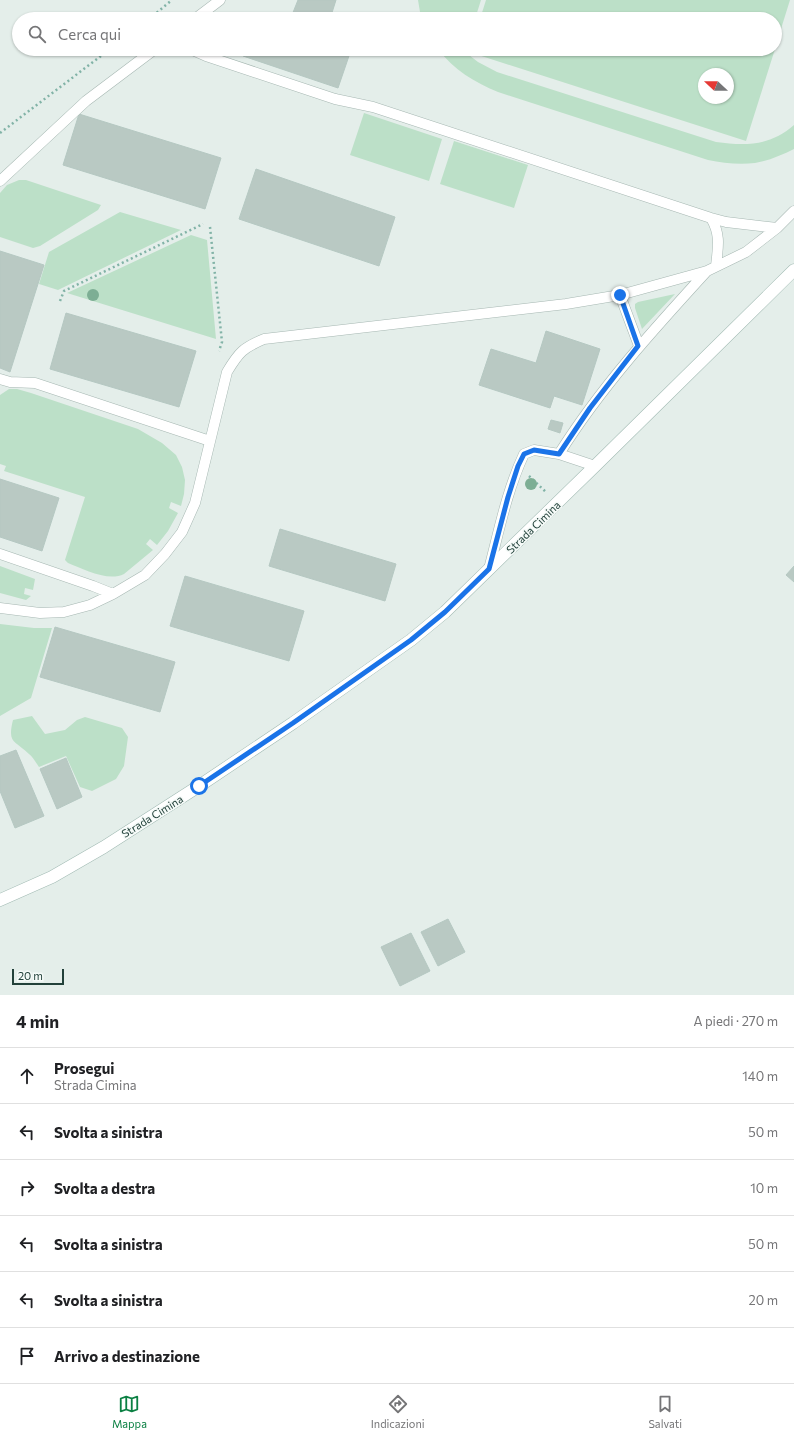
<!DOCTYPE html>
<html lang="it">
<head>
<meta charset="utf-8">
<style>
  body { margin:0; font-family:Commissioner,sans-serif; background:#f2f2f2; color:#202124 }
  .compass { position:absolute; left:698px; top:68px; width:36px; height:36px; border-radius:50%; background:#fff; box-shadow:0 1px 3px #0004; rotate:292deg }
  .scale { position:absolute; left:12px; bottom:10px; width:52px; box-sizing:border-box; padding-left:4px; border:2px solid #22413a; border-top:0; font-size:11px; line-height:14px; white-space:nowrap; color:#22413a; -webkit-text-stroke:3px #f5faf8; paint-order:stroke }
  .stop { position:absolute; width:12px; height:12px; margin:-9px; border:3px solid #1a73e8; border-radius:50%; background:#fff }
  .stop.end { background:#1a73e8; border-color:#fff; box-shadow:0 1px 4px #0008 }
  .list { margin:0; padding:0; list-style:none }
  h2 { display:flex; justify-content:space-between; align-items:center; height:52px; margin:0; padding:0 16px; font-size:17px }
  h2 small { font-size:13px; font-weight:400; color:#757577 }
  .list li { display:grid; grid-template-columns:26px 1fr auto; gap:12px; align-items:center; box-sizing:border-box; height:56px; padding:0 16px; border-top:1px solid #e0e0e0 }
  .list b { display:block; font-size:15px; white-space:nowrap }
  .list p { margin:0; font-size:13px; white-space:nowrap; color:#757577 }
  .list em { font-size:13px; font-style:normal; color:#757577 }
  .icon { flex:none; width:22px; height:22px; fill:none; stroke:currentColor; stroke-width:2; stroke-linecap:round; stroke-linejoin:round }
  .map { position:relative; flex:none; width:794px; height:995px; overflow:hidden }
  .search { position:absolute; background:#fff; box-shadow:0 1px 3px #0004; left:12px; right:12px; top:12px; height:44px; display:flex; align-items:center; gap:10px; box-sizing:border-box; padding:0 14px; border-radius:22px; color:#757577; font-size:15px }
  .sheet { height:388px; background:#fff }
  nav { display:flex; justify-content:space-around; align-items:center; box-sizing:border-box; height:56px; border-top:1px solid #e0e0e0; background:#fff; font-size:11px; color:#757577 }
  nav a { display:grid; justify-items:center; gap:2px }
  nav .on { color:#0b8043 }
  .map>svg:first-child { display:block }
  .green { fill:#bce0c8; fill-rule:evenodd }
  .building { fill:#b9c9c3; stroke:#b5c8c2 }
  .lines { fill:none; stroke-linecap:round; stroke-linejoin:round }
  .lane-casing { stroke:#a6b7b2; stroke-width:11 }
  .secondary-casing { stroke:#a1bab3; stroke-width:13 }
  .path { stroke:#82b3a7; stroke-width:2.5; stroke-dasharray:2 3; stroke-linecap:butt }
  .lane { stroke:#fff; stroke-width:10 }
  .secondary { stroke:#fff; stroke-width:12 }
  .tree { fill:#7dae94 }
  .route { stroke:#1a73e8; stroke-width:5 }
  .labels { text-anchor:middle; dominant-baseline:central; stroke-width:3; stroke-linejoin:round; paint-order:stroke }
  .street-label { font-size:11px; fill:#22413a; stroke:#f5faf8 }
</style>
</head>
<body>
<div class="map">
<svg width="794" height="995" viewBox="0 0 794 995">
  <rect width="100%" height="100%" fill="#e4eeea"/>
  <path class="green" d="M418,0H481L475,19H423L420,12Z
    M486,0H790L775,48V19H480Z
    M438,49H466L465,52L478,62L497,72L716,142C746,146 770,146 794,125V149C782,155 768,161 755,163C739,165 723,163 708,160L498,92C474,82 454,70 438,49Z
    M470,49H775L746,141L469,52ZM704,74H728V98H704Z
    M364,113L442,139L429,181L350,155Z
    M454,141L528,165L514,208L440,184Z
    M19,180H26L101,205L98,210L40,246L33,248L0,237V193L7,185Z
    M120,212L181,230L58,290L39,284L49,252Z
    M191,235L207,240L216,339L67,293Z
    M675,294L642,329L635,308V304L638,302Z
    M9,389H17L31,393L138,429L162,443L176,455L182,467L185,480L184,494L181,506L171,502L169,508L178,513L168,531L157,545L150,539L146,544L153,550L124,574C108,582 83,569 68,563L65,560L85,497L4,471L6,466L0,464V395Z
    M0,566L35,579L33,590L25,588L24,594L31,596L26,600L0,593Z
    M0,624L34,628H52L31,698L0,716Z
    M32,716L45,734L65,730L77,720L85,717L122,728L128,737L124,766L116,779L92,791L80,787L66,756L39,767C36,763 33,757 29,754C15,740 7,744 13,720Z"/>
  <path class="building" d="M298,0H336L330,19H300L301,18L292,15Z
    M246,49H349L351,50L338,88L243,56Z
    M79,114L221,158L205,209L63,165Z
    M256,169L395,217L379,266L239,219Z
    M0,251L44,265L10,372L0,368Z
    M66,313L196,351L179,407L50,369Z
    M546,331L600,349L582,405L554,396L550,408L479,385L491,349L536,363Z
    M551,420L563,423L560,433L548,429Z
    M0,479L59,498L42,551L0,537Z
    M280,529L396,564L385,601L269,566Z
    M794,566V582L786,575Z
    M185,576L304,611L289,661L170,626Z
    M55,627L175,662L160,712L40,677Z
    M16,750L44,816L15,828L0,791V756Z
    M66,758L82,797L57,809L40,769Z
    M448,919L465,952L438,966L421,932Z
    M411,933L430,971L400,986L381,947Z"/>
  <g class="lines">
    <defs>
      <path id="lane" d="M195,19L220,0
        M190,49L206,56L335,99L373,107L711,218L726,222L777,228
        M0,181L86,101L155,49
        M711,218C721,235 718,247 716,266
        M620,295L639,346
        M0,379L10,382L35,383L210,441
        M559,454C601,387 654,329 707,271
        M0,554L93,586L113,594
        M489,569C499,531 507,490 524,454L534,450L559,454L595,466
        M0,608L40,613L64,612L90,605L113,594L145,575L165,554L182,532L195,503L227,372C239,352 243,348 264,339L566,304L620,295L707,271L746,252L777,228L794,211"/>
      <path id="secondary" d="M0,900L52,877L104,847L199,786L293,723L411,640L445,612L595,466L794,270"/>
    </defs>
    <use href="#lane" class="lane-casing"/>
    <use href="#secondary" class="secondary-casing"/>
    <path class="path" d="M149,19L172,0
      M0,133L110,49
      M210,227L222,342L219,351
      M60,301L64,291L203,224
      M529,476L547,493"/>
    <use href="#lane" class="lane"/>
    <use href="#secondary" class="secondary"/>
  </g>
  <g class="tree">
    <circle cx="93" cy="295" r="6"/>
    <circle cx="531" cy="484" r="6"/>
  </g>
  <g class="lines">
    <path class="route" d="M199,786L293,723L411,640L445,612L489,569L508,497L518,466L524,454L534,450L559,454L590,408L638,346L620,295"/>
  </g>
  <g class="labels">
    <g class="street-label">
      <text transform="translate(533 527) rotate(-44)">Strada Cimina</text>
      <text transform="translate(152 816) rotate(-32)">Strada Cimina</text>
    </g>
  </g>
</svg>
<svg class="compass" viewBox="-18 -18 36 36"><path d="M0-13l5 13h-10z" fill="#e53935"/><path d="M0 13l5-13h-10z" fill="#757577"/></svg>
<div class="scale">20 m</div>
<div class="stop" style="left:199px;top:786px"></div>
<div class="stop end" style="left:620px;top:295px"></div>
<div class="search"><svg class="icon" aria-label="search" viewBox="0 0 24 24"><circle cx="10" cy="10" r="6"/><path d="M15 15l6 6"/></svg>Cerca qui</div>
</div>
<section class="sheet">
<h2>4 min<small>A piedi · 270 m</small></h2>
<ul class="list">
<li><svg class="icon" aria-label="ahead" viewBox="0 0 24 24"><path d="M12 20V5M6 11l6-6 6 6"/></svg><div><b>Prosegui</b><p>Strada Cimina</p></div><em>140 m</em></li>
<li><svg class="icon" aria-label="left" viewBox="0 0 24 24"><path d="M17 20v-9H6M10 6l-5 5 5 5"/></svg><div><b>Svolta a sinistra</b></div><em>50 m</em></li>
<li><svg class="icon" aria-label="right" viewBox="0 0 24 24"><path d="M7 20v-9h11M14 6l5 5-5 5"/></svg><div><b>Svolta a destra</b></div><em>10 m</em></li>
<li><svg class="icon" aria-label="left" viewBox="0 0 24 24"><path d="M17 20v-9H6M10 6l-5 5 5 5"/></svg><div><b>Svolta a sinistra</b></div><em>50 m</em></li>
<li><svg class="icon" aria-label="left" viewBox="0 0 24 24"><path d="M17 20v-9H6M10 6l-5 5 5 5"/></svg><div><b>Svolta a sinistra</b></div><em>20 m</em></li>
<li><svg class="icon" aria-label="arrive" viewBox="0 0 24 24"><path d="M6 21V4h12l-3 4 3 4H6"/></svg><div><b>Arrivo a destinazione</b></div></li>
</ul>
</section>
<nav>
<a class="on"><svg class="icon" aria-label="map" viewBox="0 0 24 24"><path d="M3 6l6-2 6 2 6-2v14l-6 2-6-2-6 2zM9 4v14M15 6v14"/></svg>Mappa</a>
<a><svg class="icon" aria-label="directions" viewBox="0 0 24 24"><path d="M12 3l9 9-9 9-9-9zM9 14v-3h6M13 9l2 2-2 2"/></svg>Indicazioni</a>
<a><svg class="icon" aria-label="saved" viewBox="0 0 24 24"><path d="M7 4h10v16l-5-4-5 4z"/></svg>Salvati</a>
</nav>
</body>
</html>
